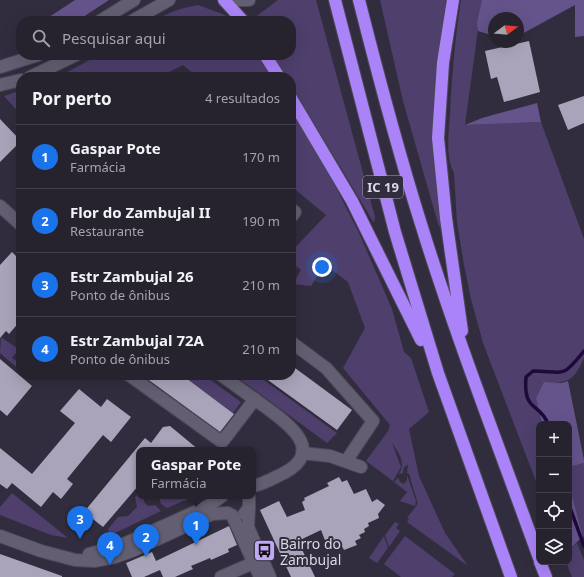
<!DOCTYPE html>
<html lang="pt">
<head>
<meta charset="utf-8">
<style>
  body { margin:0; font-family:"Noto Sans",sans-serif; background:#2e2a36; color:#f1f3f6 }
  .controls { position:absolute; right:12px; bottom:12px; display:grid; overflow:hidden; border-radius:8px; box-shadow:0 4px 16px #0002 }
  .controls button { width:36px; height:36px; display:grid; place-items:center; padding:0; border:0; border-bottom:1px solid #423f4a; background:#26222e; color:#f1f3f6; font:20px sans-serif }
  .compass { position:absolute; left:488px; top:12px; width:36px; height:36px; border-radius:50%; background:#26222e; box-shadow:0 4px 16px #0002; rotate:74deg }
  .you { position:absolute; left:322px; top:267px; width:14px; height:14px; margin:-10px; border:3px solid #fff; border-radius:50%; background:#1a73e8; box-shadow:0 0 0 6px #1a73e833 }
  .badge { display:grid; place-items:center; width:26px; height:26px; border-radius:50%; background:#1a73e8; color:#fff; font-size:13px; font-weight:700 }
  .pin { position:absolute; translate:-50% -33px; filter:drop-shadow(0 1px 2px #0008) }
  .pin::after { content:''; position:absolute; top:21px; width:14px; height:12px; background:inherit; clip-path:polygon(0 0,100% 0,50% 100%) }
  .popup { position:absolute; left:136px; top:447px; width:120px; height:52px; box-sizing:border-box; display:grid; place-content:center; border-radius:8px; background:#26222e; filter:drop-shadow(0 1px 3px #0005); font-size:13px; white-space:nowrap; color:#a4a4aa }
  .popup b { font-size:15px; color:#f1f3f6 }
  .popup::after { content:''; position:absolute; left:50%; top:100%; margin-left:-8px; border:8px solid transparent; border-top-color:#26222e }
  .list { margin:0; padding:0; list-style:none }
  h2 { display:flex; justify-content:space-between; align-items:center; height:52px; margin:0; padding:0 16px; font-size:17px }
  h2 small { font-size:13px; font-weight:400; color:#a4a4aa }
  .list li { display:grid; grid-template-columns:26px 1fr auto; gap:12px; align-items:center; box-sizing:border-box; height:64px; padding:0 16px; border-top:1px solid #423f4a }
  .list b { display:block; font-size:15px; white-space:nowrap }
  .list p { margin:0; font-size:13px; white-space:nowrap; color:#a4a4aa }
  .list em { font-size:13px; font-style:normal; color:#a4a4aa }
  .icon { flex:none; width:22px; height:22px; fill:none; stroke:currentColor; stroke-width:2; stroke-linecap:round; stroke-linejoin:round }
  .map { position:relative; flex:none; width:584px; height:577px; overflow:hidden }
  .search { position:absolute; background:#26222e; box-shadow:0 4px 16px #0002; left:16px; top:16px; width:280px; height:44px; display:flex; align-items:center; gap:10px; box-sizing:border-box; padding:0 14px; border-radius:16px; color:#a4a4aa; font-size:15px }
  .panel { position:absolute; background:#26222e; box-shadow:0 4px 16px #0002; left:16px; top:72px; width:280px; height:308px; border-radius:16px }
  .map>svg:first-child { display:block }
  .green { fill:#4e3f6d }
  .forest { fill:#65548c }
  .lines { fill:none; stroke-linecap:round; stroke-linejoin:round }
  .stream { stroke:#1e093b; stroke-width:3.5 }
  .building { fill:#a9a4b9 }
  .street-casing { stroke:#4c4857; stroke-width:14 }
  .secondary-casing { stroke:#4c4857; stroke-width:14 }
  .highway-casing { stroke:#4c4857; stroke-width:14 }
  .street { stroke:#635e72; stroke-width:12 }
  .secondary { stroke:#635e72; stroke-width:12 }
  .highway { stroke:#ab83f8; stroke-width:12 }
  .labels { text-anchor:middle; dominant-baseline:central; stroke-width:4; stroke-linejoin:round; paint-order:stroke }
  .shield { fill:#322d3e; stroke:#a8a5b2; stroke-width:1 }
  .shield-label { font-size:13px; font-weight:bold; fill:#dbd8e4 }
  .poi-label { font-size:14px; fill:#dbd8e4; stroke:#322d3e; text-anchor:start }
</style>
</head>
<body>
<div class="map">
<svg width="584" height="577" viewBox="0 0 584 577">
  <rect width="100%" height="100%" fill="#322d3e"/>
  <path class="green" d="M278,0H316L375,217L374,223L291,85V77H286L272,55H291V21H254V18Z
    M380,0H446L433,112L441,223L439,227L403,101Z
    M461,0H482L465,125L541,122L584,239V358C574,381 568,383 544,383L536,398L542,424H539V480L537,484L483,343L471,299L464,265L457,222L454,173C445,156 449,132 450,113C452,75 455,38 461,0Z
    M198,5L225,15L231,21H154C169,12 181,8 198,5Z
    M99,55H257L271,77H198L183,65L159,77H58Z
    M21,90V115L4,96Z
    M291,111L326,168L359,233L392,309L404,352L411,358L429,412L409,429L419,476L445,533L468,566L407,522L409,519L407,518C410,514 414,509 417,505C419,501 410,482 410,475L407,473L408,465L404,467L403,473L399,474C406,462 399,453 392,443L401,467L393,481L366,461L388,431L390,425L343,368L365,328L348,282L325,265L311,286L293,284L301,270L291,262V252L326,215L291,186Z
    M1,337L21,351V357L16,353L12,358L21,364V371L0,353Z
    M182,375H204L241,402L233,413Z
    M234,375H257L337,433L327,443Z
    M584,463V539L569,484V467Z
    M407,475L416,501L415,506L400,501L407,492L394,482L398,478L400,482L404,484L407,480Z
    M12,493L68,538L51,535L0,515V507Z
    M139,493V496H143L144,502L148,506L155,505L161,511L113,534L109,532L108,529L118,517L128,516L137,507L135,497Z
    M159,496H195L167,508L161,504Z
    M395,522L399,524L396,528L400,531L389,547L385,535Z
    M384,536L388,548L377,563L369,558Z
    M405,536L455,574L452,577H401L384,564Z
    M577,543L584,560V577H572L566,562H569V550Z"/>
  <path class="forest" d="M75,0H109L77,21H43Z
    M482,0H584V36L575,37V5L518,36V18H494V36L478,31L477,23Z
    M537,103L541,122L465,125L482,118Z
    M568,381L584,460V463L569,467V424H542L536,398L544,382L562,383Z
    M569,484L583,536L569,550Z"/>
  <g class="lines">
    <path class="stream" d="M548,424C540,402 523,413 526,377L533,371C566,372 562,378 584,351
      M569,505L584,546"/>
  </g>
  <path class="building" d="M529,41L540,92L504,102L497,77L491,79L485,51Z
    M584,96V123L568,130L558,105Z
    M0,119L21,141L0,162Z
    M12,252L21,261V320L9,334L6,331L0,338V265Z
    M0,359L32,386L7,416L0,410Z
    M291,365L352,410L337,430L261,375H291Z
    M142,375H182L234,414L220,432Z
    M79,389L101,407L107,399L131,417L111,442L103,435L67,479L73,484L61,499L53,492L41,507L12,483L7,489L0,484V448L32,474L75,423L60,411Z
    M170,426L199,450H139V485L103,527L84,512L145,438L151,443L163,427Z
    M339,477L342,482L347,480L354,494L366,489L372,502L377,499L385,505L378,514L379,518L368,523L369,526L364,529L365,532L359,535L361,538L355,541L357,545L344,550L339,541L334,543L332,541L326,543L321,530L298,541L315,577H291L260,510L279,501L287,517L305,510L302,502L305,500L304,498L329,486L327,483Z
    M229,526L237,545L228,549L229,552L211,560L210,558L191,566L193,569L175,577H163L160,570L144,577H132L126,563L152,552L156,561Z
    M0,554L62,576V577H0Z"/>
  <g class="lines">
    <defs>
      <path id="street" d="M291,209L295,212L291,217
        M291,342L326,368L373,421L347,460
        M129,375L222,442L255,399
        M302,453L330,456L361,467
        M221,577L262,559"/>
      <path id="secondary" d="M230,0H249
        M100,21L134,0
        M132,21L169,0
        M0,67L38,55
        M30,77L76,55
        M0,85L21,80
        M0,206L21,225
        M221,375C235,385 250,396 264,406C286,422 327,450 284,473C273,478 264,484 253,486
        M249,508L248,527L270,577
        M244,514L249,508V496
        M232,515L260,577
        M0,536L41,551L75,560L94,561L115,557L132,551L212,514L228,513
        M89,554L124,544L208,506L222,496"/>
      <path id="highway" d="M224,0L243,21
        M335,0L395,232L438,373L511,577
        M359,0C378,75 398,151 421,224C456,337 499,447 539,558
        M453,0L443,63L438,138L446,218L462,331
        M265,55L279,77
        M291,98L352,201L421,340
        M540,562L546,577"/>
    </defs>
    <use href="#street" class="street-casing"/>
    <use href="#secondary" class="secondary-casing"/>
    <use href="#highway" class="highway-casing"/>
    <use href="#street" class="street"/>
    <use href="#secondary" class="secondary"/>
    <use href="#highway" class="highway"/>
  </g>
  <defs>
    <symbol id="bus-square" viewBox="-11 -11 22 22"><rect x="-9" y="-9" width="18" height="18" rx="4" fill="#bfa9f4" stroke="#322d3e"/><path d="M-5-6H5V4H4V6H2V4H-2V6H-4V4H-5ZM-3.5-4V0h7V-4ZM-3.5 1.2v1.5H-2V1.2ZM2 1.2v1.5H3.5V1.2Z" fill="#111"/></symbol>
  </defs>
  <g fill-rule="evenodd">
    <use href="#bus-square" x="252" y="538" width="25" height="25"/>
  </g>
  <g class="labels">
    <rect class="shield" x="363" y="176" width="40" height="22" rx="3"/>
    <g class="shield-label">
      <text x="383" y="187">IC 19</text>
    </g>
    <g class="poi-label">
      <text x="280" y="543">Bairro do<tspan x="280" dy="16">Zambujal</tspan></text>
    </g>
  </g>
</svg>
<div class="controls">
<button>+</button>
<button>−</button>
<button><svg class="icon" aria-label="locate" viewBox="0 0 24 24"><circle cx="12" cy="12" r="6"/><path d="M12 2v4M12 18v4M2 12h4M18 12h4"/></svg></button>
<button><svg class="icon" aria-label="layers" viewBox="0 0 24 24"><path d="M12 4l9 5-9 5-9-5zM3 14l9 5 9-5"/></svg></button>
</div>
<svg class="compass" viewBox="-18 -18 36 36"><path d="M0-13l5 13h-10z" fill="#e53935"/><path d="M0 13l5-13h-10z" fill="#a4a4aa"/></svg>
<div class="you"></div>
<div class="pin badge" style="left:196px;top:545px">1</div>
<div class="popup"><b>Gaspar Pote</b>Farmácia</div>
<div class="pin badge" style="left:146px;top:557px">2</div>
<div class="pin badge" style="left:80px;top:539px">3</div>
<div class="pin badge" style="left:110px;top:565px">4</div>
<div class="search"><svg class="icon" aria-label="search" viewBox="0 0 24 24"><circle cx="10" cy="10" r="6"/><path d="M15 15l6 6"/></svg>Pesquisar aqui</div>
<section class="panel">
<h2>Por perto<small>4 resultados</small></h2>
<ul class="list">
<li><span class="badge">1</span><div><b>Gaspar Pote</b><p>Farmácia</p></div><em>170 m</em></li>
<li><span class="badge">2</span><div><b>Flor do Zambujal II</b><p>Restaurante</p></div><em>190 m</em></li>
<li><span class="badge">3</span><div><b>Estr Zambujal 26</b><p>Ponto de ônibus</p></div><em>210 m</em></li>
<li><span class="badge">4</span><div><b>Estr Zambujal 72A</b><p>Ponto de ônibus</p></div><em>210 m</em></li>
</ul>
</section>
</div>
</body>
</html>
